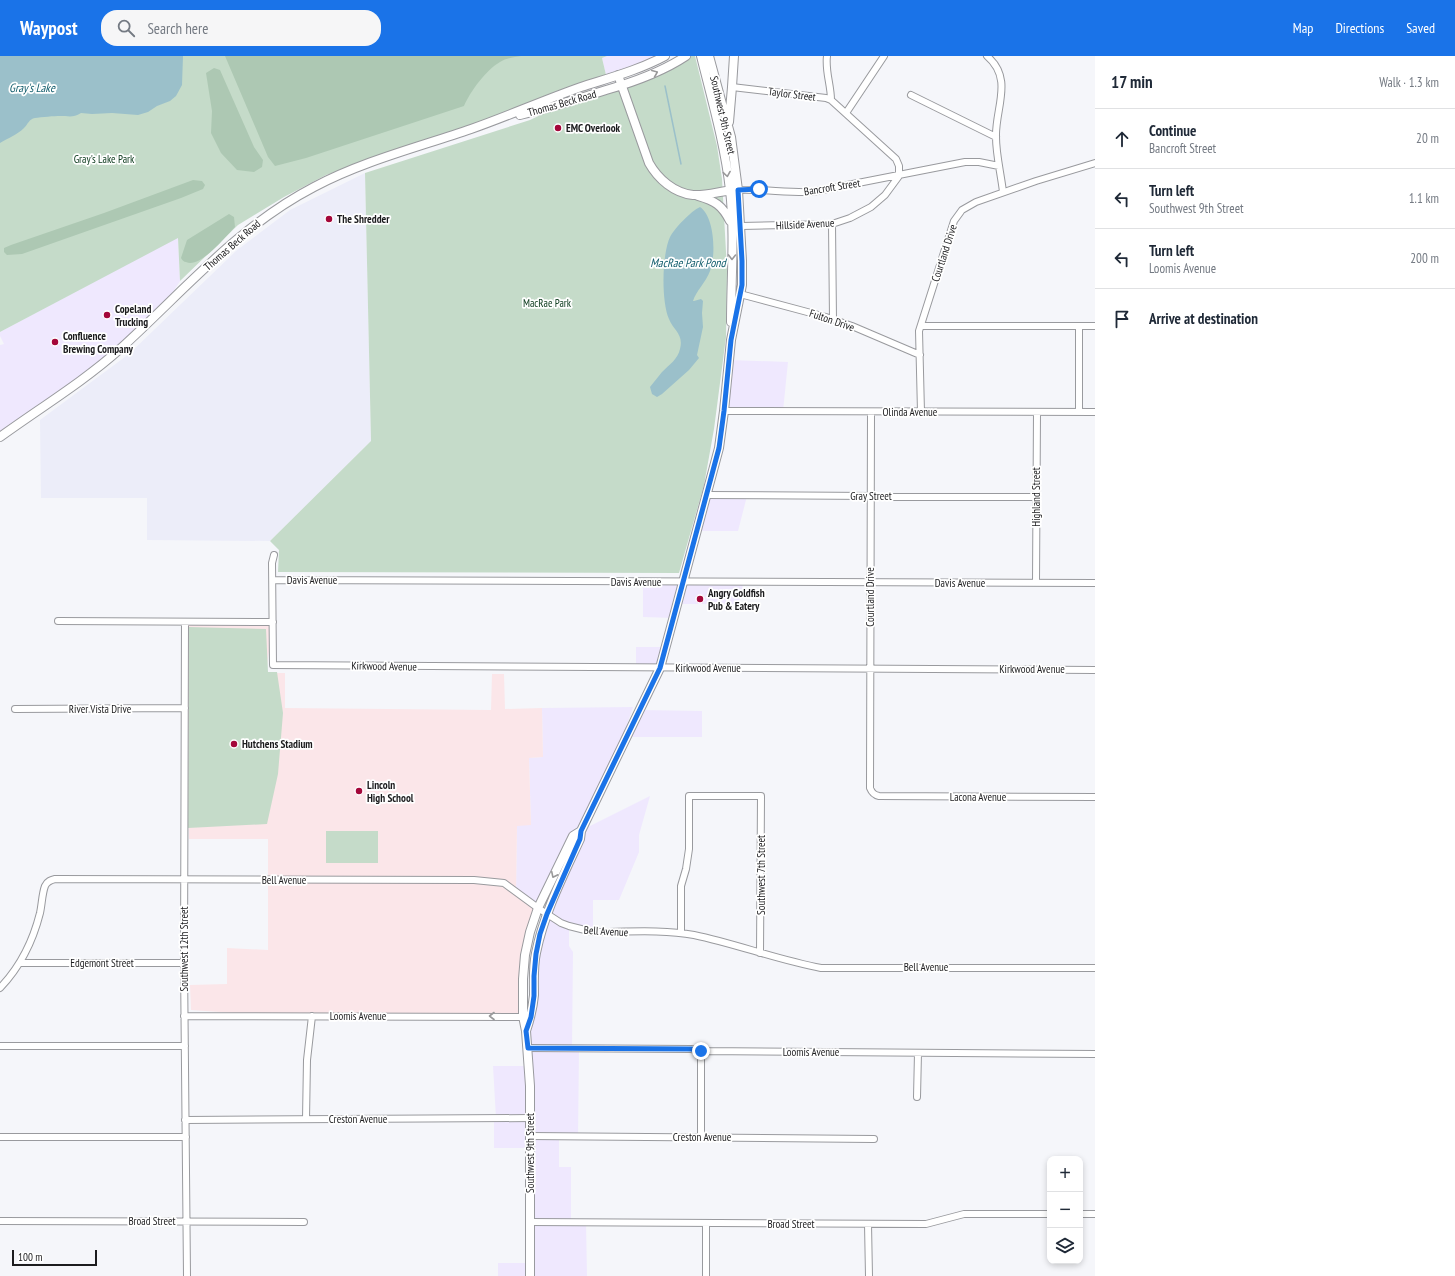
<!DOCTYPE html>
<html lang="en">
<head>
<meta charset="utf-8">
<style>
  body { margin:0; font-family:"PT Sans Narrow",sans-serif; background:#f6f6f7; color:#1f2937 }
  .controls { position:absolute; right:12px; bottom:12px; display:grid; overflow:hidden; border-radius:8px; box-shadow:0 2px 6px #0003 }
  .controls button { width:36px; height:36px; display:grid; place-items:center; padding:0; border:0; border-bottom:1px solid #e0e1e3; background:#fff; color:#1f2937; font:20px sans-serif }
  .scale { position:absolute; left:12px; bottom:10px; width:85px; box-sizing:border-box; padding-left:4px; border:2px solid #1c1c1e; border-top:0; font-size:11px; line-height:14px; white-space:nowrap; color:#1c1c1e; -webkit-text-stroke:3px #fff; paint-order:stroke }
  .stop { position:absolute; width:12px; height:12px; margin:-9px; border:3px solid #1a73e8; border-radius:50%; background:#fff }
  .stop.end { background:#1a73e8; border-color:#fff; box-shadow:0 1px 4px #0008 }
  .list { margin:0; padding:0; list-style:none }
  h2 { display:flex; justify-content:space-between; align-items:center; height:52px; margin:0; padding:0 16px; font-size:17px }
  h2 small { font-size:13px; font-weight:400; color:#747a83 }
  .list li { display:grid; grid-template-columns:26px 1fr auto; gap:12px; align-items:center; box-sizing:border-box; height:60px; padding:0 16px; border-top:1px solid #e0e1e3 }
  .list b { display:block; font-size:15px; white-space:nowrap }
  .list p { margin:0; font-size:13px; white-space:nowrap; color:#747a83 }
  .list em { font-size:13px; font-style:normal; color:#747a83 }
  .icon { flex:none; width:22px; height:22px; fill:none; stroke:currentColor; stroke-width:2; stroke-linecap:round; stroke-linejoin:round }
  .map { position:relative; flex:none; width:1095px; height:1220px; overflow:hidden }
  header { display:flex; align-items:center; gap:24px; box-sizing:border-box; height:56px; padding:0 20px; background:#1a73e8; color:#fff }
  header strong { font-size:19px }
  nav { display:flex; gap:22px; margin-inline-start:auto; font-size:14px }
  .search { width:280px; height:36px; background:#f6f6f7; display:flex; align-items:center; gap:10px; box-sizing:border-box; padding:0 14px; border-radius:16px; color:#747a83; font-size:15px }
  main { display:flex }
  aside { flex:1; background:#fff }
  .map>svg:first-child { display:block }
  .commercial { fill:#efe8fe }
  .built { fill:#ecedf9 }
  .education { fill:#fbe6e9 }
  .green { fill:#c5dbc9 }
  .forest { fill:#adc8b3 }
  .water { fill:#9bc0ca }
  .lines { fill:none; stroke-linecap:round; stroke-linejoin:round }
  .stream { stroke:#9bc0ca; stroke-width:1.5 }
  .street-casing { stroke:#999a9e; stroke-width:8 }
  .secondary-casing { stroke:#999a9e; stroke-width:10 }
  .street { stroke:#fff; stroke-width:6 }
  .secondary { stroke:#fff; stroke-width:8 }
  .oneway { stroke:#99999a }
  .route { stroke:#1a73e8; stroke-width:5 }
  .poi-dot { fill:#a4073a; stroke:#fff; stroke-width:1.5 }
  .labels { text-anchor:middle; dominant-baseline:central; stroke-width:3.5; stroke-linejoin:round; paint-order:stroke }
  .street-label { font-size:11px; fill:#1c1c1e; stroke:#fff }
  .poi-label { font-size:11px; font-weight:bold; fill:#1c1c1e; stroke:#fff; text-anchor:start }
  .park-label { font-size:11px; fill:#083719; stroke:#fff }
  .water-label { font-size:12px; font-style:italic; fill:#155f6e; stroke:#fff }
</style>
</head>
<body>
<header>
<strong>Waypost</strong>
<div class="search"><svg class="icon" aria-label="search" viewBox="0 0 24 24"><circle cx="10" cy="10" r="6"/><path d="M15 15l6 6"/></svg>Search here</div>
<nav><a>Map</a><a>Directions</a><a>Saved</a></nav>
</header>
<main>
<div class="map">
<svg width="1095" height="1220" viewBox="0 0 1095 1220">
  <rect width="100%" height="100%" fill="#f5f6fa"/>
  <path class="commercial" d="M607,0H657L643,6L606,19L602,2Z
    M178,181L180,225L163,252L118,294L0,381V289L4,288L0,280V276Z
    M729,304L788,306L783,355H724Z
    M707,439L747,440L738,475H697Z
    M744,525L738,548H678L674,562L643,561V526Z
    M636,591H666L660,612H636Z
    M633,651L614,707L582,774L650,740L639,779V796L619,844H593V876L569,871V890L573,896L572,992L579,993L578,1081H559V1111H571V1166H586L587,1220H498V1207H530V1092H494V1062H496L493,1010H529L526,975L536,898L579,778L538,852L516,836L517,769H531L529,702L543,701L542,652Z
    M640,654L702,655V681H627Z"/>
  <path class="built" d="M365,117L371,385L270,485L147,484V442H41L40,364L129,298L236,195L290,154Z"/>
  <path class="education" d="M185,566H273L266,617H285V652L491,654L492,618H504L505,653L542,652L543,701L529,702L531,769L517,770L516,836L538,852L530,876L523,960H280L191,954L190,929L227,928V892L268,894V783H189L185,652Z"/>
  <path class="green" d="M0,0H607L602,2L606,19L601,20L549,39L508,56L326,119L284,141L238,169L180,225L178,182L0,276Z
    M691,0H695L717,90L722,123L727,214L726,281L714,373L704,429L679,517L278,516L279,494L270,485L371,385L365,117L530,64L551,54L679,7Z
    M189,571L266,573L268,616H277L283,657L278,718L267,768L188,772Z
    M326,775H378V807H326Z"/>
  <path class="forest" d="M225,0H521C515,1 506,2 500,6C486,14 470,36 464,50L306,102L275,110L268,101Z
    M214,12L220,14L254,91L263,104L262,111L254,116L237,114L221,97L211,77L212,55L206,17Z
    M193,124L202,125L205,129L203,133L181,142L22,198L7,199L4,196V192L11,189L104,157Z
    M229,158L234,161L235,171C226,180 200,213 186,206C184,206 182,204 181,202L187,184Z"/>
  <path class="water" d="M0,0H183L182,29L176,40L170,45L157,50L148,56L138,59L112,57L92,58L81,57C73,62 69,60 60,60C55,60 41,61 35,62C29,63 28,68 24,72C17,79 8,82 0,87Z
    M700,151C715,161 716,200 710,215C706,226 696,235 693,245H694L701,243L703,245L702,257L703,271L697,299L699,302L689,314L662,338L657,341L652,338L650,331C654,326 658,321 662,316C669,309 678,303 680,293C684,278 673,274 669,263C661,245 662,198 670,181C675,172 691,155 700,151Z"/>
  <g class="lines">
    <path class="stream" d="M665,30L681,108"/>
    <defs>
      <path id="street" d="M827,0C825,15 831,29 831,44
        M987,0C1014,23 995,52 996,81C996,99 1001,118 1003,136
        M732,31L826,42L831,44L896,103L899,110V120L885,139L871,151L850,162L832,168L741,170
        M911,39L996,81
        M846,57L884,0
        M738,134C764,133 787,137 812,136L965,106H979L999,110
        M832,168L833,263
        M740,238L826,261L852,270L920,299
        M921,270H1095
        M1079,270V356
        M724,355L1095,356
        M871,356L870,732C872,737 874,739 879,740L1095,741
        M921,356L919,275L954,165L962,154L976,146L1036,125L1095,107
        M707,439L1036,441
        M274,499L272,507L273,609L1095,614
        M273,524L1095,527
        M1036,527L1037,356
        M58,565L273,566
        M185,566L184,907L187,1220
        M15,653L185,652
        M681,877V830L686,813L689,793V740H761L760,897
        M20,907H184
        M0,932C20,911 33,885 40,857C42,848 42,838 45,830C47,825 51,824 55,823L474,824L504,827L538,852L561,867L569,870L593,876C624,876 663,873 694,879C737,888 778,904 821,912H1095
        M184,960L527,961
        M0,990H185
        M528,992L691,993L701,995L1095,998
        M917,1041L918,997
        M306,1063L307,1004L312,960
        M185,1064L530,1062
        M530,1080L874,1083
        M0,1081H186
        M701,1081V995
        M1080,1158H1095
        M0,1165L304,1166
        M530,1166L926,1168L964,1158H1050
        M868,1168L869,1220
        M706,1220V1167"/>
      <path id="secondary" d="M701,0C712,44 725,89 730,134C735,178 731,222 731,266
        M618,19L649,107C658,123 674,137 693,139C706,140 721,135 734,134
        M520,59C549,52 578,43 606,34C634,26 662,16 686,0
        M729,66L732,31L734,0
        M698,140C715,145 722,149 730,165
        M0,381C40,352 83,326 120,293C183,236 237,171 314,131C363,105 419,91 471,73C508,60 544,44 581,31C609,22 639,14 665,0
        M526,975C530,963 533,951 534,939C534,925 533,911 536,897C544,857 563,820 580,783L581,775L660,612L719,392L724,355L731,284L742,229V205L738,134L731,81L709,0
        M530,1220V1030L526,975L523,960V923L525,899L530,876L538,852L573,780L581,775"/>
    </defs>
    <use href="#street" class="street-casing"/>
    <use href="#secondary" class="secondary-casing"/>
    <use href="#street" class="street"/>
    <use href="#secondary" class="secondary"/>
  </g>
  <defs><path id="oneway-chevron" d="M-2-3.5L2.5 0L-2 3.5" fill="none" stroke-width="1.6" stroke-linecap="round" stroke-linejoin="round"/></defs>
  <g class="oneway">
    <use href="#oneway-chevron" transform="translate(655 17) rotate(-23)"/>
    <use href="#oneway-chevron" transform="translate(727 118) rotate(81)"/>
    <use href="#oneway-chevron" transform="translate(732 201) rotate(91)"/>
    <use href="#oneway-chevron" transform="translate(554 819) rotate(116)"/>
    <use href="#oneway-chevron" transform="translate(492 960) rotate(-180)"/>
  </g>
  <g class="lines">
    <path class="route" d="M701,995L691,993L528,992L526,975L531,961L534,940V920L536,898L540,878L547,858L580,783L581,775L660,612L719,392L724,355L731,284L742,229V205L738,134L759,133"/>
  </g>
  <g class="poi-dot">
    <circle cx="558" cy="72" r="4"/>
    <circle cx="329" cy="163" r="4"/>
    <circle cx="107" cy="259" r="4"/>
    <circle cx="55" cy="286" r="4"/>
    <circle cx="700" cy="543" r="4"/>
    <circle cx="234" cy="688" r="4"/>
    <circle cx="359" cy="735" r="4"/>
  </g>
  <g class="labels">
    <g class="street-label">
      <text transform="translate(792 38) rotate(7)">Taylor Street</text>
      <text transform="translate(562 47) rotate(-16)">Thomas Beck Road</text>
      <text transform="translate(723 59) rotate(77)">Southwest 9th Street</text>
      <text transform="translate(832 131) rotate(-9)">Bancroft Street</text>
      <text transform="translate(805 168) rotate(-3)">Hillside Avenue</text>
      <text transform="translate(232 189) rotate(-41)">Thomas Beck Road</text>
      <text transform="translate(944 197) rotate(-72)">Courtland Drive</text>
      <text transform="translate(832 264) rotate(19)">Fulton Drive</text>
      <text x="910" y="356">Olinda Avenue</text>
      <text x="871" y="440">Gray Street</text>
      <text transform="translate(1036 441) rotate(-90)">Highland Street</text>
      <text x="312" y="524">Davis Avenue</text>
      <text x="636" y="526">Davis Avenue</text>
      <text x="960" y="527">Davis Avenue</text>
      <text transform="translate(870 541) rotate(-90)">Courtland Drive</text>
      <text transform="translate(384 610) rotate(1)">Kirkwood Avenue</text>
      <text x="708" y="612">Kirkwood Avenue</text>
      <text x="1032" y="613">Kirkwood Avenue</text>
      <text x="100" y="653">River Vista Drive</text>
      <text x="978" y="741">Lacona Avenue</text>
      <text transform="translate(761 819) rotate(-90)">Southwest 7th Street</text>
      <text x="284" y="824">Bell Avenue</text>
      <text transform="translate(606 875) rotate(3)">Bell Avenue</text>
      <text transform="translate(184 893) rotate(-90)">Southwest 12th Street</text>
      <text x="102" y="907">Edgemont Street</text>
      <text x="926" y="911">Bell Avenue</text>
      <text x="358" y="960">Loomis Avenue</text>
      <text x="811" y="996">Loomis Avenue</text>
      <text x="358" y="1063">Creston Avenue</text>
      <text x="702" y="1081">Creston Avenue</text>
      <text transform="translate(530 1097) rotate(-90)">Southwest 9th Street</text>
      <text x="152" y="1165">Broad Street</text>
      <text x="791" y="1168">Broad Street</text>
    </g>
    <g class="poi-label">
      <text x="566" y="72">EMC Overlook</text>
      <text x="337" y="163">The Shredder</text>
      <text x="115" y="253">Copeland<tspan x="115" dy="13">Trucking</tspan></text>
      <text x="63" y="280">Confluence<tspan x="63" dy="13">Brewing Company</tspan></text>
      <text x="708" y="537">Angry Goldfish<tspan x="708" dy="13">Pub &amp; Eatery</tspan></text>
      <text x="242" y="688">Hutchens Stadium</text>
      <text x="367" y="729">Lincoln<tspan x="367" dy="13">High School</tspan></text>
    </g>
    <g class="park-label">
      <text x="104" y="103">Gray's Lake Park</text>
      <text x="547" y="247">MacRae Park</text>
    </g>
    <g class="water-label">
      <text x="32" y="31">Gray's Lake</text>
      <text x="688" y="206">MacRae Park Pond</text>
    </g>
  </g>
</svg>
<div class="controls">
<button>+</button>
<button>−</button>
<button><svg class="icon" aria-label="layers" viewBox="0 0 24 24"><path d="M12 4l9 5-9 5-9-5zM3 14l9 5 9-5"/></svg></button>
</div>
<div class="scale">100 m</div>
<div class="stop" style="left:759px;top:133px"></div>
<div class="stop end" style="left:701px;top:995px"></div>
</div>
<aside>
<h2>17 min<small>Walk · 1.3 km</small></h2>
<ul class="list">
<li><svg class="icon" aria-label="ahead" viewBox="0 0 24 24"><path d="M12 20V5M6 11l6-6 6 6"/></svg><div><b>Continue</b><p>Bancroft Street</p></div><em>20 m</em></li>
<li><svg class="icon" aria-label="left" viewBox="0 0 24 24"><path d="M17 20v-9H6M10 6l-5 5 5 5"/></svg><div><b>Turn left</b><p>Southwest 9th Street</p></div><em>1.1 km</em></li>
<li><svg class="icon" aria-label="left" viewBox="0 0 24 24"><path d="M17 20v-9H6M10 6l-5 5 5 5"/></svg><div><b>Turn left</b><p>Loomis Avenue</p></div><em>200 m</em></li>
<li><svg class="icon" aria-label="arrive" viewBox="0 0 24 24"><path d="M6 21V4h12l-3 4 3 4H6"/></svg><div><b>Arrive at destination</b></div></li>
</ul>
</aside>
</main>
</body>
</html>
